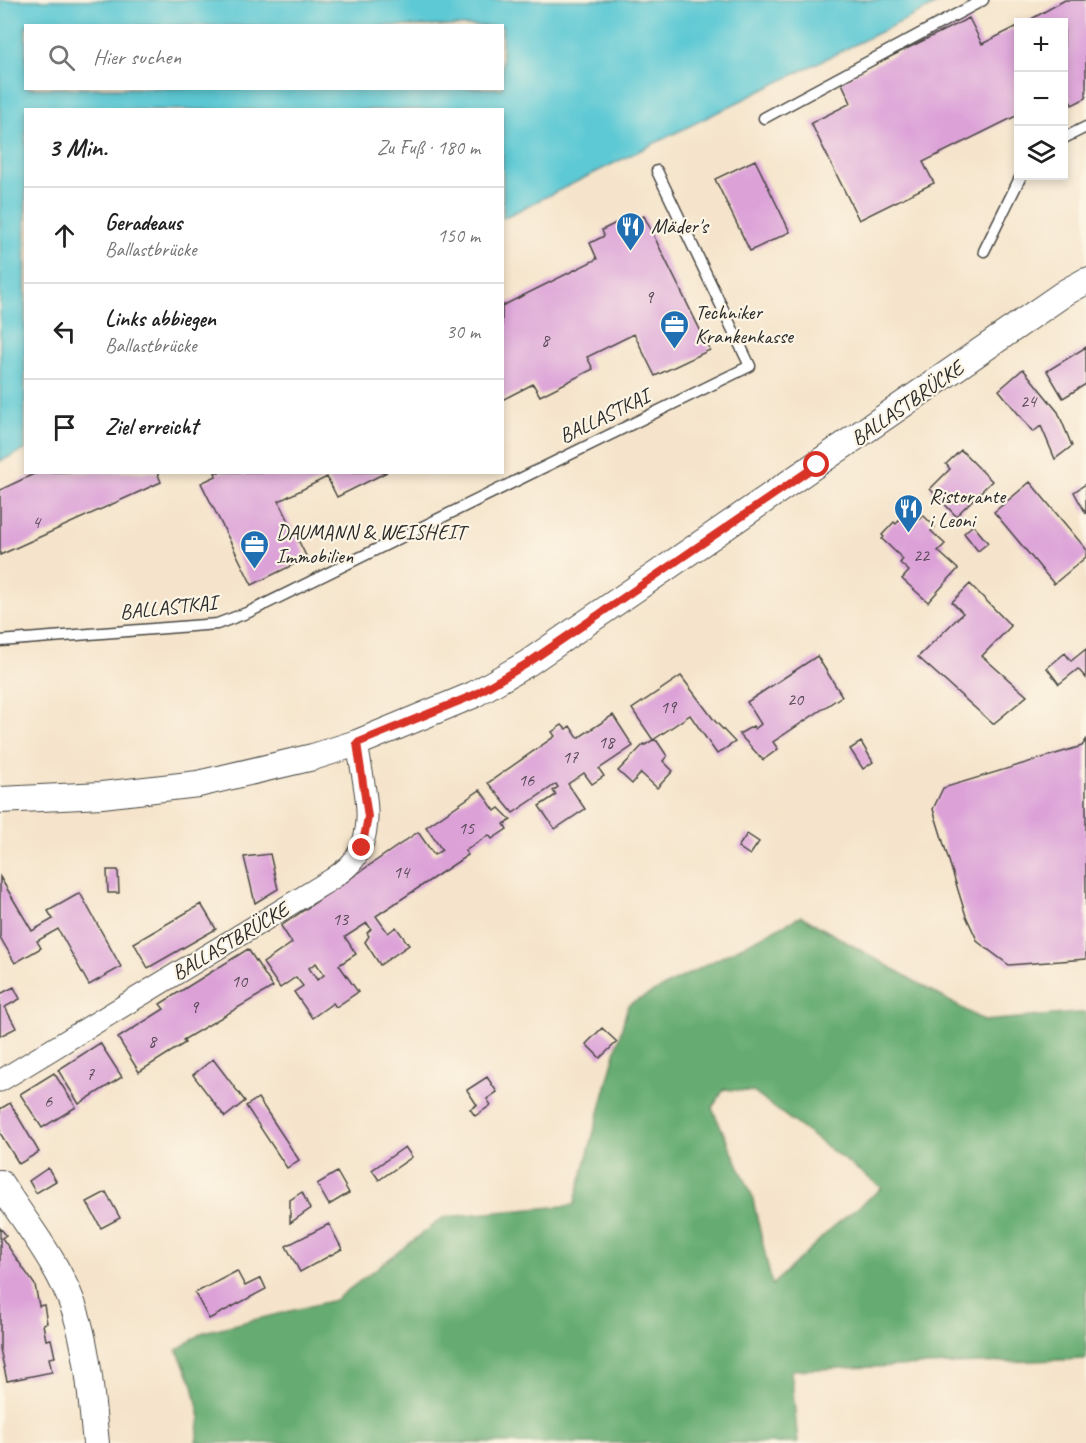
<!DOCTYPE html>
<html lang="de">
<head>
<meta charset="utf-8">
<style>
  body { margin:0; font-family:Caveat,sans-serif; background:#f2f2f2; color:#222 }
  .controls { position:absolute; right:18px; top:18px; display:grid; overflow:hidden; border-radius:0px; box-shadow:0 3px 9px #0003 }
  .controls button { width:54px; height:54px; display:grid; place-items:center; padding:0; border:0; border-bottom:2px solid #e0e0e0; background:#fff; color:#222; font:30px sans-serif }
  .stop { position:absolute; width:18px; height:18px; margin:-14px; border:4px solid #d93025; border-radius:50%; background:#fff }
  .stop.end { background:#d93025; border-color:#fff; box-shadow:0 2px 6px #0008 }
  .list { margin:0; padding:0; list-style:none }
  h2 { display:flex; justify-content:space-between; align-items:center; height:78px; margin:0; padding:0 24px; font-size:26px }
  h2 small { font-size:20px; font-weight:400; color:#767676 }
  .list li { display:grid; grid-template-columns:39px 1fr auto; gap:18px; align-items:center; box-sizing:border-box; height:96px; padding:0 24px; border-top:2px solid #e0e0e0 }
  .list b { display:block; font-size:22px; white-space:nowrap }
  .list p { margin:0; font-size:20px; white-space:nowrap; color:#767676 }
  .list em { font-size:20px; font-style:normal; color:#767676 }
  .icon { flex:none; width:33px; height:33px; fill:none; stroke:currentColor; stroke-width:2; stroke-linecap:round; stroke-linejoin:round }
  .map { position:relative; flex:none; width:1086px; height:1443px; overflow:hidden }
  .search { position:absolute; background:#fff; box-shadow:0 3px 9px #0003; left:24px; top:24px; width:480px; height:66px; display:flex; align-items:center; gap:15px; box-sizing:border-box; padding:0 21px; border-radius:0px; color:#767676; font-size:22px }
  .panel { position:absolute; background:#fff; box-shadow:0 3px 9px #0003; left:24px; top:108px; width:480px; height:366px; border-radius:0px }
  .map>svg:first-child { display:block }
  .forest { fill:#66ac72; stroke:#486c4e; stroke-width:1.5; fill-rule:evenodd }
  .water { fill:#5dc9d4; stroke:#447a80; stroke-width:1.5; fill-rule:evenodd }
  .building { fill:#dca2d8; fill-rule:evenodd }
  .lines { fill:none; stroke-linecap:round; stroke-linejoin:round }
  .service-casing { stroke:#494743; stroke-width:13 }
  .minor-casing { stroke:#494743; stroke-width:23 }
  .tertiary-casing { stroke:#494743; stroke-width:28 }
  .service { stroke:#fff; stroke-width:10 }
  .minor { stroke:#fff; stroke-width:21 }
  .tertiary { stroke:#fff; stroke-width:26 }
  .route { stroke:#d93025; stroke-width:8 }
  .labels { text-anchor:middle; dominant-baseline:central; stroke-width:4.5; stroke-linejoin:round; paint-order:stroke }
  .number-label { font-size:18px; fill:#574956 }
  .poi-label { font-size:21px; fill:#2b2b2b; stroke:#fcf5e5; text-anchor:start }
  .street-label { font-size:21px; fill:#2b2b2b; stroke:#fcf5e5 }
</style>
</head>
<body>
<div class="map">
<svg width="1086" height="1443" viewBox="0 0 1086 1443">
  <rect width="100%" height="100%" fill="#fcf5e5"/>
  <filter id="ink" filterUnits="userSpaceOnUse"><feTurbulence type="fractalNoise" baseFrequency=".0167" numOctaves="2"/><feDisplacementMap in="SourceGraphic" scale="12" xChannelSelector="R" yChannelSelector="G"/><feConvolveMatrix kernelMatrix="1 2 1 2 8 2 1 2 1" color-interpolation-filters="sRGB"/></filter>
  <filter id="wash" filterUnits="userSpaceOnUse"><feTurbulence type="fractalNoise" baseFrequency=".008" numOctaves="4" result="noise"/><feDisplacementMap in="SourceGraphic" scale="24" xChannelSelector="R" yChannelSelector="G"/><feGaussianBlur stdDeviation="1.35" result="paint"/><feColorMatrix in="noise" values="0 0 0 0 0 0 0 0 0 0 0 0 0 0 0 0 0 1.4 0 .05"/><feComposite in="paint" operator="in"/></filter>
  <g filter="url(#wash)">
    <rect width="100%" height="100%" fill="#f5e4cb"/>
    <path class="forest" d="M801,916L984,1021L1086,1012V1359L791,1370L798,1443H196L200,1418L193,1385L177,1350L204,1332L335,1300L444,1217L574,1205L628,1005ZM724,1089L753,1092L882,1188L833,1227L772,1285L752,1195L712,1108Z"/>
    <path class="water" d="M0,0H945L503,218L502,110H26L25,450L0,461ZM26,26H502V88H26Z"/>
    <g id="blocks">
      <path class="building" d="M1065,0H1086V98L1072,105L1067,91L1064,93V22H1026Z
        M969,18L982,44L1018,26V115L923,162L934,183L859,220L811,123L851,103L841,81Z
        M755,160L790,232L750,251L715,179Z
        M644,216L710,350L655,376L634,334L587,357L593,369L540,396L533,384L502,400V306L597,259L590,243L604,236L602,230L628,217L631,223Z
        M1086,347V384L1063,398L1047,371Z
        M1023,369L1058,412L1072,446L1055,459L1041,426L1033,432L999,390Z
        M961,450L992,481L956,516L930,489L950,469L946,464Z
        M38,472H157L161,482L0,555V490Z
        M215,472H387L337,497L327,477L279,501L307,558L252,585L201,483L216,476Z
        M1030,482L1086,549V557L1054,584L994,512Z
        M1086,484V514L1074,492Z
        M909,510L919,520L923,515L935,527L931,531L945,544L938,551L958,569L928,602L902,579L909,571L900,563L903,559L882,539L884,537L882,535L894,522L896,524Z
        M973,525L988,543L978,551L964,533Z
        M970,584L1011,626L982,656L1027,696L993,724L918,657L963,613L952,602Z
        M1086,649V678L1078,669L1059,684L1047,668L1065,653L1071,661Z
        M817,656L842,696L773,742L778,749L763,760L739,734L753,726L755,729L761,724L747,702Z
        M681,676L714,720L735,742L717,754L690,715L653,740L632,709Z
        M613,715L633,746L599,769L604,776L592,784L584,773L568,784L585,809L555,829L539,806L556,795L553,791L558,787L556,784L513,813L488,783L555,736L552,732L562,725L566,729L570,726L578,738Z
        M653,740L657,741L667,756L663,761L673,771L657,788L641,773L632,784L618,771L644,744L645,745Z
        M1086,740V959L1009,965L978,942L966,916L933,809L943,788L1082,746Z
        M861,742L873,762L863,769L850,749Z
        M480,790L495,811L499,808L511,820L504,824L507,829L492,839L489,835L465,851L468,855L376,916L388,933L396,927L409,945L380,965L365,942L369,936L367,933L371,929L367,923L345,937L356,954L339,965L358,992L336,1007L333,1003L312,1018L294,992L303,986L296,977L280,988L263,963L292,943L281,926L418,832L434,855L442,850L426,827ZM316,963L324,975L317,980L309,968Z
        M747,834L759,842L750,855L738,847Z
        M270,854L278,889L255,903L244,857Z
        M107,870H118L119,893H108Z
        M0,877L32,931L53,919L48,911L80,893L121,967L89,985L58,929L37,941L41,948L15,963L0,937Z
        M201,904L216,929L148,968L134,943Z
        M248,949L273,987L183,1040L185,1043L139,1072L118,1038L164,1009L160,1004Z
        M14,987L20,999L5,1007L16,1028L0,1036V994Z
        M602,1028L617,1042L600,1058L586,1044Z
        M100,1043L122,1077L79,1104L58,1070Z
        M213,1059L245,1101L225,1117L193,1075Z
        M54,1073L76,1107L42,1128L20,1094Z
        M487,1077L497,1092L487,1099L491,1105L475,1116L470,1109L477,1105L467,1090Z
        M258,1098L299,1160L287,1168L246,1106Z
        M10,1103L39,1152L19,1164L0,1133V1109Z
        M405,1147L412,1157L379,1180L372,1170Z
        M48,1168L56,1181L36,1193L29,1181Z
        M337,1172L349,1193L329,1205L317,1184Z
        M106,1192L120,1218L101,1228L87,1202Z
        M302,1192L310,1209L290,1223V1200Z
        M329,1224L342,1249L300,1272L286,1246Z
        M0,1228L6,1235L2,1238L35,1285L39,1306L44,1305L47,1323L43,1324L46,1340L51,1339L55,1357L49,1358L52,1372L7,1381L0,1349Z
        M237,1271L245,1286L261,1278L266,1289L209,1319L195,1293Z"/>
    </g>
  </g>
  <g filter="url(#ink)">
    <use href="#blocks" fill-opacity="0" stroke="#494743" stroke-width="1.5"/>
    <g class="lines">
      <defs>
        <path id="service" d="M764,118L983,0
          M1064,138L1086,127
          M984,251L1021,176
          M0,641L217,624L249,612L750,366L657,171"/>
        <path id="minor" d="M0,1081L332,879C339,874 348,868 353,861C379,828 362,780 357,743"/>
        <path id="tertiary" d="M0,800L102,795L198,784L313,757L357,743L473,695L528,663L1066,292L1086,281
          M0,1183C26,1224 60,1265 75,1311C89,1353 91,1399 96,1443"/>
      </defs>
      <use href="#service" class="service-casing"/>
      <use href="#minor" class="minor-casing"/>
      <use href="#tertiary" class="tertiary-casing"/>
      <use href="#service" class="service"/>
      <use href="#minor" class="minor"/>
      <use href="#tertiary" class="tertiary"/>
    </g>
  </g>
  <g class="lines" filter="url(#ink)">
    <path class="route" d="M362,848L368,817L357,743L474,695L528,663L817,465"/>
  </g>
  <defs>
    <symbol id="restaurant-pin" viewBox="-11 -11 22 30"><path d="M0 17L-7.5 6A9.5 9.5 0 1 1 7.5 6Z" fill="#1f6fb2" stroke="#fcf5e5"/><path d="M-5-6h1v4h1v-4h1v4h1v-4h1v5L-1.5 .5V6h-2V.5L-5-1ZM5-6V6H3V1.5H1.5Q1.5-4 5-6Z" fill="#fff"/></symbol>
    <symbol id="office-pin" viewBox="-11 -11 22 30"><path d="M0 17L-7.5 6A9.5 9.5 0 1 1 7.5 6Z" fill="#1f6fb2" stroke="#fcf5e5"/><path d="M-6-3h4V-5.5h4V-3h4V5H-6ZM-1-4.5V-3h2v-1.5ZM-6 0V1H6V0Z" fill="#fff"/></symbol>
  </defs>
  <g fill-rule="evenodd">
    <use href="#restaurant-pin" x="614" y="210" width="33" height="45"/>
    <use href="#office-pin" x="658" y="308" width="33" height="45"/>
    <use href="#restaurant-pin" x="892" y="492" width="33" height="45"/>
    <use href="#office-pin" x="238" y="528" width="33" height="45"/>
  </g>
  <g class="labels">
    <g class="number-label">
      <text x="649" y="297">9</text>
      <text x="545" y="340">8</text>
      <text x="1028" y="401">24</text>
      <text x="36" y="522">4</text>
      <text x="921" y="555">22</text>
      <text x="795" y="699">20</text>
      <text x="668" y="707">19</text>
      <text x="606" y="742">18</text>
      <text x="570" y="757">17</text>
      <text x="526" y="780">16</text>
      <text x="466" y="828">15</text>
      <text x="401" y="872">14</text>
      <text x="340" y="919">13</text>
      <text x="239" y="981">10</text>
      <text x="194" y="1007">9</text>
      <text x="152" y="1041">8</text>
      <text x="90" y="1074">7</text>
      <text x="48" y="1101">6</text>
    </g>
    <g class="poi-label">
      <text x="651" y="226">Mäder's</text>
      <text x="695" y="312">Techniker<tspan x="695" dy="24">Krankenkasse</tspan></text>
      <text x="929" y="496">Ristorante<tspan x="929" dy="24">i Leoni</tspan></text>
      <text x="276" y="532">DAUMANN &amp; WEISHEIT<tspan x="276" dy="24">Immobilien</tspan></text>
    </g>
    <g class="street-label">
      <text transform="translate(907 403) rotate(-35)">BALLASTBRÜCKE</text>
      <text transform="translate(604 416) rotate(-26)">BALLASTKAI</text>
      <text transform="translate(168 607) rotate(-6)">BALLASTKAI</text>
      <text transform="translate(230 941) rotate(-31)">BALLASTBRÜCKE</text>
    </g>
  </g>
</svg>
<div class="controls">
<button>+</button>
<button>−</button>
<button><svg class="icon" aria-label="layers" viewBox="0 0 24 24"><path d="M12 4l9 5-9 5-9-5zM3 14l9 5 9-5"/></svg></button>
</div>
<div class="stop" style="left:817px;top:465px"></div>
<div class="stop end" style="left:362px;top:848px"></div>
<div class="search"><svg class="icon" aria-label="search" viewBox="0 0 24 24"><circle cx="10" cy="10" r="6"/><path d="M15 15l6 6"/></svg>Hier suchen</div>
<section class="panel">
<h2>3 Min.<small>Zu Fuß · 180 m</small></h2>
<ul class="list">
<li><svg class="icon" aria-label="ahead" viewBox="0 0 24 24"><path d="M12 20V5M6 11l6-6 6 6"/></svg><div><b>Geradeaus</b><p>Ballastbrücke</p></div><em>150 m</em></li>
<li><svg class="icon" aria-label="left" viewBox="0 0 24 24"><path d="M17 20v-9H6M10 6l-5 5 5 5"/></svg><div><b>Links abbiegen</b><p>Ballastbrücke</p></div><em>30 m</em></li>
<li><svg class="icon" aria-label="arrive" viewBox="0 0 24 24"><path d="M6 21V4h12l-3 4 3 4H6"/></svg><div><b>Ziel erreicht</b></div></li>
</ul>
</section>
</div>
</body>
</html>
